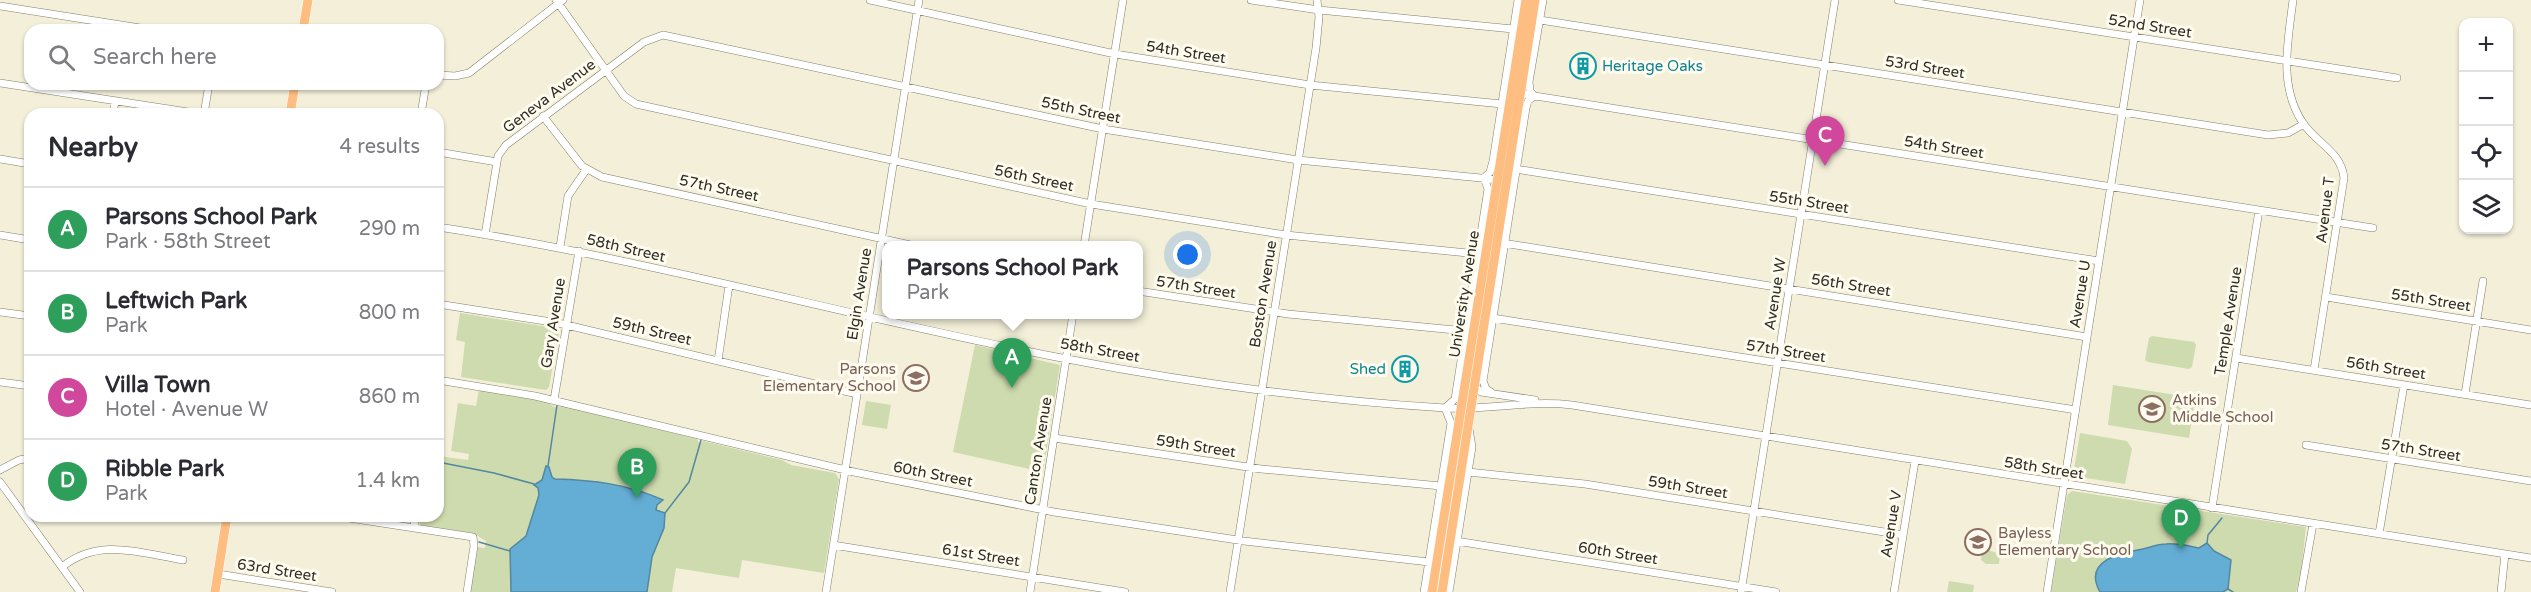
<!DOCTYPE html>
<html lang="en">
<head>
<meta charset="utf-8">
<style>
  body { margin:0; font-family:"Varela Round",sans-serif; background:#f7f7f7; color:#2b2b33 }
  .controls { position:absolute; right:18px; top:18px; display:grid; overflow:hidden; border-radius:12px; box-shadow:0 2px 4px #0004 }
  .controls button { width:54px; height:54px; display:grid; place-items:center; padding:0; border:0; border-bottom:2px solid #e1e1e2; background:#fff; color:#2b2b33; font:30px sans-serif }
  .you { position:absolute; left:1188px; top:255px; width:21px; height:21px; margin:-15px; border:4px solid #fff; border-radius:50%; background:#1a73e8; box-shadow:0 0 0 9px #1a73e833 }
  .badge { display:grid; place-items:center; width:39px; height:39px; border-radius:50%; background:#1b7421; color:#fff; font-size:20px; font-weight:700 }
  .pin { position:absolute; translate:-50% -50px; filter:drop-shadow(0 2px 3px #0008) }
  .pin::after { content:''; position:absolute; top:32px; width:21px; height:18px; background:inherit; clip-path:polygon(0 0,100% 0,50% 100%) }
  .popup { position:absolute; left:882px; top:241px; width:261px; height:78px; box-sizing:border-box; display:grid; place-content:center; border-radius:12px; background:#fff; filter:drop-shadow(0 2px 4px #0005); font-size:20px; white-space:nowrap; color:#7c7c81 }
  .popup b { font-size:22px; color:#2b2b33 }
  .popup::after { content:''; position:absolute; left:50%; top:100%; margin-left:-12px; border:12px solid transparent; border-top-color:#fff }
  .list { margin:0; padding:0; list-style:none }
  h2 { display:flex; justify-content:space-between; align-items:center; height:78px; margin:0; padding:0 24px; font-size:26px }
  h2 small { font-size:20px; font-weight:400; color:#7c7c81 }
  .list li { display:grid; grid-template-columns:39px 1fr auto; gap:18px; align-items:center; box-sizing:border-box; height:84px; padding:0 24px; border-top:2px solid #e1e1e2 }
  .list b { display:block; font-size:22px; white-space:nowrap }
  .list p { margin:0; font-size:20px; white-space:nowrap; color:#7c7c81 }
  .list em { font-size:20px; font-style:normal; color:#7c7c81 }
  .icon { flex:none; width:33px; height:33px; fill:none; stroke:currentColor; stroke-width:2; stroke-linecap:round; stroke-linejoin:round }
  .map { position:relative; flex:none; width:2531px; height:592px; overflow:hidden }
  .search { position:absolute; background:#fff; box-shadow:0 2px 4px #0004; left:24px; top:24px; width:420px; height:66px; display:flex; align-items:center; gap:15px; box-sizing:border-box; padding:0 21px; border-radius:18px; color:#7c7c81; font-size:22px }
  .panel { position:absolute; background:#fff; box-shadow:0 2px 4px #0004; left:24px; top:108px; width:420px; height:414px; border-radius:18px }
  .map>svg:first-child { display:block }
  .green { fill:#cedbae }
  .water { fill:#64add5; stroke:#5487a0; stroke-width:1.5 }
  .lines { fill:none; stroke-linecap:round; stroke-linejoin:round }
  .stream { stroke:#5487a0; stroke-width:1.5 }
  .minor-casing { stroke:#837f6b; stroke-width:8 }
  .major-casing { stroke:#fff; stroke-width:10 }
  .minor { stroke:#fff; stroke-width:7 }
  .major { stroke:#ffbe81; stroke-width:9 }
  .labels { text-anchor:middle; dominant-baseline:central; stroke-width:6; stroke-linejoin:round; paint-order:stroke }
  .street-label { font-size:15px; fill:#2e2d24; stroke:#fffcef }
  .culture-label { font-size:15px; fill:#0d838f; stroke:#fffcef; text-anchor:start }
  .education-label { font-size:15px; fill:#785e54; stroke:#fffcef; text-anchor:start }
</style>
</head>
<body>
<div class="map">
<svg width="2531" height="592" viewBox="0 0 2531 592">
  <rect width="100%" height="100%" fill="#f3efd9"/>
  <path class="green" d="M460,313L555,328L559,332L549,387L546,390L461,377L465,342L456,340Z
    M2152,336L2194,342L2196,345L2192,367L2189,369L2148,362L2145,360L2149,338Z
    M975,345L1060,365L1043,472L953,452Z
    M2113,385L2195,398L2189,438L2108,425Z
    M479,390L544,401L555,407L562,406L697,439L700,444L703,441L782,460L791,465L835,473L839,479L824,573L742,560L739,578L676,568L672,592H470L477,547L485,548L486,541L473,533L420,525L418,516H438V456L468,460L469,454L451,451L458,403L476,406Z
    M866,401L891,405L887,429L862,425Z
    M2080,433L2127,441L2132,449L2125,484L2073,476Z
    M2072,491L2306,527L2301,572L2296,592H2051L2067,495Z
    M1988,550L2000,554L1999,564H1986L1981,560L1982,552Z
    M1949,581L1974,585L1973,592H1947Z"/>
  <path class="water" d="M546,466L549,467L552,477L555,479C593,480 628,484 663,500L657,505L656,510L665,513L664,528L652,557L647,592H511L510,549L526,536L539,495L538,488L534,485L542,480Z
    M2207,543L2214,551L2231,560L2228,589L2223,592H2100C2082,560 2121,553 2143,549C2151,547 2158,544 2166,544C2177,543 2189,546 2199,548Z"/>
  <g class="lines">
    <path class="stream" d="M438,462L494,473L534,484
      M548,466L557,405
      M665,513L689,482L701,440
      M479,542L510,551
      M2207,543L2208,535L2222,518
      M2228,589L2233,592"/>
    <defs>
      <path id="minor" d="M556,0L624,96L636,104L1091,204L1286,235L1478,254
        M870,0L1115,54L1310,85L1502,104
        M1251,0L1319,10L1513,29
        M1898,0L2397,78
        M2293,0C2288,41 2278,86 2303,123C2317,144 2341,151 2344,178L2314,370
        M0,6L153,30
        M1540,20L2268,135L2288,133L2304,124
        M438,75L455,76L469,73L563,0
        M0,83L201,114
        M1516,93L2373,228
        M113,114L115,101
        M204,114L209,84
        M421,114L426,84
        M543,116L582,166L602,177L915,246
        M438,152L497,162
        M0,159L30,164
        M1515,169L2099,261
        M438,227C650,259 856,319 1067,359C1191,383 1319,400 1445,408C1488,410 1529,400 1572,405L2531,558
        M0,235L30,240
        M485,235L498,156L506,145L644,42L663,35L1103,129L1298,160L1501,180
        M1503,243L2087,337
        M1084,246L1123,0
        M560,247L568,196L586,170
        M1138,291L1288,314L1466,331
        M2326,297L2531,330
        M438,304L558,323L857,394
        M0,312L30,316
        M1493,318L2076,410
        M2236,358L2531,405
        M718,361L729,285
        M438,380L535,396L854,472L1054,512L1244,541L1429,562
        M0,382L30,386
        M1474,385L1481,392L1535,400
        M1491,392L1486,389L1483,381L1526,108L1528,101L1534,96L1530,91L1529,82L1543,0
        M2465,394L2483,281
        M554,400L579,251
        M1054,438L1261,469L1441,486
        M2306,445L2531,481
        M0,470L19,460L30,458
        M1468,472L1585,484L1903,535
        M0,482L80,592
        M2212,508L2259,210
        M336,516L473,537L474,546L467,592
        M414,528L415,516
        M2379,534L2404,385
        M1456,541L1776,592
        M833,545L1125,592
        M62,567C99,537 140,553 183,560
        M218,574L332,592
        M826,592L919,0
        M1030,592L1073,314
        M1230,592L1316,48L1319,17L1317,0
        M1424,592L1451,423L1445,408L1455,399L1488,189L1484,178L1490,172L1493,161L1518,0
        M1449,592L1472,447L1469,429
        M1741,592L1835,0
        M1894,592L1915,461
        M2047,592L2140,0
        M2301,592L2313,524
        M2501,592L2505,554"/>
      <path id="major" d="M303,30L308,0
        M290,114L295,84
        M215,592L227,516
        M1432,592L1526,0
        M1442,592L1535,0"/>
    </defs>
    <use href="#minor" class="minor-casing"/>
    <use href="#major" class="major-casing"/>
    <use href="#minor" class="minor"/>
    <use href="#major" class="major"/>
  </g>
  <defs>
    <symbol id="building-ring" viewBox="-11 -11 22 22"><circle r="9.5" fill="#fffcef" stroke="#0f9aa8" stroke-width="1.5"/><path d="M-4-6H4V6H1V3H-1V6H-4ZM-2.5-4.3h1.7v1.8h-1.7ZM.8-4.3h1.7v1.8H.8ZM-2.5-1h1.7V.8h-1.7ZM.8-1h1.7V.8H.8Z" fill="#0f9aa8"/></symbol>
    <symbol id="school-ring" viewBox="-11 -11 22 22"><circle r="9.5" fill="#fffcef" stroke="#8d6e63" stroke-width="1.5"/><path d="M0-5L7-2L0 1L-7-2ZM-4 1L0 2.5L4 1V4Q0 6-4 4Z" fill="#8d6e63"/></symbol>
  </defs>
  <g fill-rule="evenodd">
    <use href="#building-ring" x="1568" y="51" width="30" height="30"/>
    <use href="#building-ring" x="1390" y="354" width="30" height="30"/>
    <use href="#school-ring" x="901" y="363" width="30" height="30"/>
    <use href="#school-ring" x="2137" y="394" width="30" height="30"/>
    <use href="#school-ring" x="1963" y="527" width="30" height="30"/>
  </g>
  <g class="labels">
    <g class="street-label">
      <text transform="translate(2150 26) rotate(9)">52nd Street</text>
      <text transform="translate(1186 52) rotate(9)">54th Street</text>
      <text transform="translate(1925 67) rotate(9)">53rd Street</text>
      <text transform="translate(549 96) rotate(-37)">Geneva Avenue</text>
      <text transform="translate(1081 110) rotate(12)">55th Street</text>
      <text transform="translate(1944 147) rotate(9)">54th Street</text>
      <text transform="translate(1034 178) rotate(12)">56th Street</text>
      <text transform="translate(719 188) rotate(12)">57th Street</text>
      <text transform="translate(1809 202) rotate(9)">55th Street</text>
      <text transform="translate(2325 210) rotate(-83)">Avenue T</text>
      <text transform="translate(626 248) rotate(13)">58th Street</text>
      <text transform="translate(1851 285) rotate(9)">56th Street</text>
      <text transform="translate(1196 287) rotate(9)">57th Street</text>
      <text transform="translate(859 294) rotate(-81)">Elgin Avenue</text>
      <text transform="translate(1263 294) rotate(-81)">Boston Avenue</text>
      <text transform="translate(1464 294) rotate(-81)">University Avenue</text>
      <text transform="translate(1775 294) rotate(-81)">Avenue W</text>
      <text transform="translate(2080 294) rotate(-81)">Avenue U</text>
      <text transform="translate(2431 300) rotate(9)">55th Street</text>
      <text transform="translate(2228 321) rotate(-81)">Temple Avenue</text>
      <text transform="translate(553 323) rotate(-81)">Gary Avenue</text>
      <text transform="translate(652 331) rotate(13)">59th Street</text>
      <text transform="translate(1100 350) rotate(10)">58th Street</text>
      <text transform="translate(1786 351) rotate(9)">57th Street</text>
      <text transform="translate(2386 368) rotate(9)">56th Street</text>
      <text transform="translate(1196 446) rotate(9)">59th Street</text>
      <text transform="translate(2421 450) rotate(9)">57th Street</text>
      <text transform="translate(1038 451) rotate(-81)">Canton Avenue</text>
      <text transform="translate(2044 468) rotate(9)">58th Street</text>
      <text transform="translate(933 474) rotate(11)">60th Street</text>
      <text transform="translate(1688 487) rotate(9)">59th Street</text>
      <text transform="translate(1891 524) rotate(-81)">Avenue V</text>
      <text transform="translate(1618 553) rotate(9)">60th Street</text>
      <text transform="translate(981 555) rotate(9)">61st Street</text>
      <text transform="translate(277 570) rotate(9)">63rd Street</text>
    </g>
    <g class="culture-label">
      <text x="1602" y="66">Heritage Oaks</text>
      <text x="1386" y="369" text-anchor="end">Shed</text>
    </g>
    <g class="education-label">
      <text x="896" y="369" text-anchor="end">Parsons<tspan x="896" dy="17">Elementary School</tspan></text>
      <text x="2172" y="400">Atkins<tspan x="2172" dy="17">Middle School</tspan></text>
      <text x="1998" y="533">Bayless<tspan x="1998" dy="17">Elementary School</tspan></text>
    </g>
  </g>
</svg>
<div class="controls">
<button>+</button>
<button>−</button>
<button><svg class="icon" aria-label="locate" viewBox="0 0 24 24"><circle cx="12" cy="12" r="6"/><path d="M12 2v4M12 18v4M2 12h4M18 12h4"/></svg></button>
<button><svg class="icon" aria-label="layers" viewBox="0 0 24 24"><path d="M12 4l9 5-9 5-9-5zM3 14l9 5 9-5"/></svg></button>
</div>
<div class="you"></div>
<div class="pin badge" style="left:1012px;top:388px;background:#2e9e5b">A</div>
<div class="popup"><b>Parsons School Park</b>Park</div>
<div class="pin badge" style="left:637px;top:498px;background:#2e9e5b">B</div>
<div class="pin badge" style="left:1825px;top:166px;background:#d1479c">C</div>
<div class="pin badge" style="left:2181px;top:549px;background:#2e9e5b">D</div>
<div class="search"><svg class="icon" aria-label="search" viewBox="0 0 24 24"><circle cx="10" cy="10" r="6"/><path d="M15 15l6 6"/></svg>Search here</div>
<section class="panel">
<h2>Nearby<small>4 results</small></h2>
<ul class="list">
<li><span class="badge" style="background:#2e9e5b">A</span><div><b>Parsons School Park</b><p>Park · 58th Street</p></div><em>290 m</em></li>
<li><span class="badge" style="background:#2e9e5b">B</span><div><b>Leftwich Park</b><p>Park</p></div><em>800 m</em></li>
<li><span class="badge" style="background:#d1479c">C</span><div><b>Villa Town</b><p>Hotel · Avenue W</p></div><em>860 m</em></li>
<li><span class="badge" style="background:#2e9e5b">D</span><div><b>Ribble Park</b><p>Park</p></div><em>1.4 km</em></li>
</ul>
</section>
</div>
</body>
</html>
